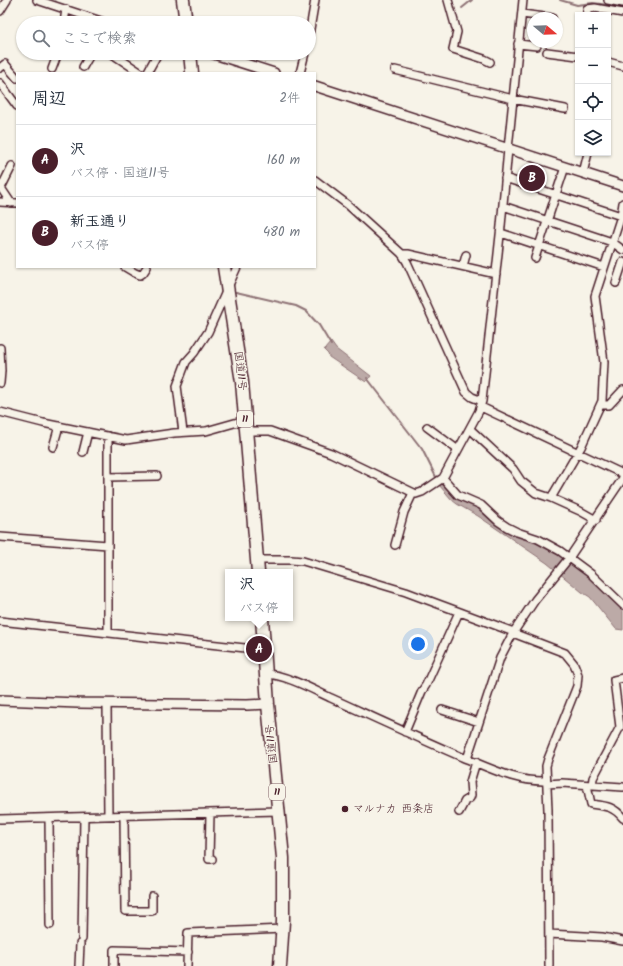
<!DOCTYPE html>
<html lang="ja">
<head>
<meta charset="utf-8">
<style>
  body { margin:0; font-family:Kalam,"Klee One",sans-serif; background:#f6f6f7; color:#1f2937 }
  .controls { position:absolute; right:12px; top:12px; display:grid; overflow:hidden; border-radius:0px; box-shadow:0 1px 3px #0004 }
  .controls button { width:36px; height:36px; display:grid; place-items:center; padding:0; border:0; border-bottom:1px solid #e0e1e3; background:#fff; color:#1f2937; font:20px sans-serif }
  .compass { position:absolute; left:527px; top:12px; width:36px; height:36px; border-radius:50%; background:#fff; box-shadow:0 1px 3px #0004; rotate:109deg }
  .you { position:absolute; left:418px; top:644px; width:14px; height:14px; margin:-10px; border:3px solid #fff; border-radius:50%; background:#1a73e8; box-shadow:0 0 0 6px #1a73e833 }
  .badge { display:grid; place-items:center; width:26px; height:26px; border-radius:50%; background:#4a1f2b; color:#fff; font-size:13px; font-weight:700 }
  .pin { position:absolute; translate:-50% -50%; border:2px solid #fff; box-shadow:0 1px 4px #0006 }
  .popup { position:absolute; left:225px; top:569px; width:68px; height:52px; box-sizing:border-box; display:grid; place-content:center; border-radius:0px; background:#fff; filter:drop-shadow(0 1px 3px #0005); font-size:13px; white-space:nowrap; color:#747a83 }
  .popup b { font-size:15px; color:#1f2937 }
  .popup::after { content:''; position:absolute; left:50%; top:100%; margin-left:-8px; border:8px solid transparent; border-top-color:#fff }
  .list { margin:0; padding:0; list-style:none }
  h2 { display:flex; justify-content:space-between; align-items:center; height:52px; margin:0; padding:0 16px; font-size:17px }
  h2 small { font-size:13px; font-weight:400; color:#747a83 }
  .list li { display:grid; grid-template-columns:26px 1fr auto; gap:12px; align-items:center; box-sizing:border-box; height:72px; padding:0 16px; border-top:1px solid #e0e1e3 }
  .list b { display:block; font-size:15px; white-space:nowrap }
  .list p { margin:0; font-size:13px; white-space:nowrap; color:#747a83 }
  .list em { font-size:13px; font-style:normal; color:#747a83 }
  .icon { flex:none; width:22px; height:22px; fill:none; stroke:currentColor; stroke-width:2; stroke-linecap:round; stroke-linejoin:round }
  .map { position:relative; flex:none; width:623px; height:966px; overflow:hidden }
  .search { position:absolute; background:#fff; box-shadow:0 1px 3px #0004; left:16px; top:16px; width:300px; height:44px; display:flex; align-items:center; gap:10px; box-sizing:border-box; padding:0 14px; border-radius:22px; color:#747a83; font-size:15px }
  .panel { position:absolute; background:#fff; box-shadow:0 1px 3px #0004; left:16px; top:72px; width:300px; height:196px; border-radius:0px }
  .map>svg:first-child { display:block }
  .water { fill:#bcaaa7; stroke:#8e7275 }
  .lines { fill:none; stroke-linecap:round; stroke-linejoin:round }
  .stream { stroke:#8e7275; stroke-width:2 }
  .minor-casing { stroke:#4a1f2b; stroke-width:10 }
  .tertiary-casing { stroke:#4a1f2b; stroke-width:12 }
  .trunk-casing { stroke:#4a1f2b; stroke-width:15 }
  .minor { stroke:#f7f3e8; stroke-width:7 }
  .tertiary { stroke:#f7f3e8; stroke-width:9 }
  .trunk { stroke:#f7f3e8; stroke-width:12 }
  .poi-dot { fill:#4a1f2b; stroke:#f7f3e8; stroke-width:1.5 }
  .labels { text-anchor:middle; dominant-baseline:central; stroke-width:3; stroke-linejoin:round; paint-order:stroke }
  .shield { fill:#f7f3e8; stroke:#7e5f64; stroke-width:1 }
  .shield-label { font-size:10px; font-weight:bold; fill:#4a1f2b }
  .street-label { font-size:11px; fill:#4a1f2b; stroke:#f7f3e8 }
  .poi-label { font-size:11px; fill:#4a1f2b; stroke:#f7f3e8; text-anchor:start }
</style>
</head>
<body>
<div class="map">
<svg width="623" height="966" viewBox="0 0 623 966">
  <rect width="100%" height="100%" fill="#f7f3e8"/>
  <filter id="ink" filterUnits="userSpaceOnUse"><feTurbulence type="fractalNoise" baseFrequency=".025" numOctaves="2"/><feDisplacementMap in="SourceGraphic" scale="8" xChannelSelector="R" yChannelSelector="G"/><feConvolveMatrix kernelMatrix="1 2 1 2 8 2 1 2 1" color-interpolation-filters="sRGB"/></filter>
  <g filter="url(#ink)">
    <path class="water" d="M331,342L336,349L371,376L366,382L329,357L328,354L324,350Z
      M442,484L455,498L468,502L481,509L516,535L540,543L559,554L563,559L592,578L623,609V630L616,629L590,597L582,592L547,563L478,516L457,504L452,500L439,485Z"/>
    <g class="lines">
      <path class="stream" d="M560,0L577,5L593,3L623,7
        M462,8L472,0
        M236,292L296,306L306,311L319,325L331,345
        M367,378L422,449L437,479"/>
      <defs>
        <path id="minor" d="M37,0L107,23
          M448,0L457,32L453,49L484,59L490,62
          M608,0L623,3
          M0,11L7,0
          M522,14L552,18
          M587,15V9L595,8L623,13
          M64,23L66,9
          M309,35L315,0
          M518,44L537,46
          M547,52L578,56
          M111,53L141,73
          M608,62L623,66
          M83,67L91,53
          M0,68L5,64L17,78
          M52,69L58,53
          M395,70L513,99L565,109
          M147,73L158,53
          M300,73L305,53
          M0,83L17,106
          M583,173L588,153
          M505,178L621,216
          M315,180L348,205L402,254L407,262L466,392L472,397L482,401
          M0,202L17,203
          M11,203L1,188L12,166
          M503,206L612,242L623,250
          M501,233L604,267
          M402,254H408L496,274
          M535,258L565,167
          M463,266L466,255
          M125,267L135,273L140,275L143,273L147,267
          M616,283L623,262
          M0,348L1,371L0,383
          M601,405H609L623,390
          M481,407L623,474
          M0,412L43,423L126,440L174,433L206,431L245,420
          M427,427L458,450
          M470,429L513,469L521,481L536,493L551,498L580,511L596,520
          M246,431H270L331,453L416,494L422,492L443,478L479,411L482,401L501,226L508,149L523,0
          M183,432L177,386L186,362L194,353L208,332L237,267
          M53,447L59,426
          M83,452L88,432
          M108,477L157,476
          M443,478L458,495L481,505L498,521L507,527L517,532L538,539L560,551L591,574L623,605
          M551,498L581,447L602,401L604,362L595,296L621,216L623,203
          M0,537L108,545
          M395,545L404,512L413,493
          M257,560H291L303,561L406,592L511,631L518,635L565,653L574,664L576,669L578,675L577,686L548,759L546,766L548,810L549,966
          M0,621L264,650
          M108,632V436
          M266,674C284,674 314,690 331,698C375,718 418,738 462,757C490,768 516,782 546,781
          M107,704L108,816
          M442,710L479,722
          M405,732L422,691L426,685L459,612
          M467,759L500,658L513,633L535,600L569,558L623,478
          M547,784L562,783L623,787
          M587,785L591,804C606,806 613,806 623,818
          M592,785L593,778L620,727L614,680L623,678
          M459,812L465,801L470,798L471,795L470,782L476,762
          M210,813L209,859H212
          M124,816L125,911H152V896
          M49,818L50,925
          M0,819L279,811
          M549,934L602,937L623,941
          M82,939L84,817
          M79,966L80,944
          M114,966V950L188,952
          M187,966L188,933L283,929"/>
        <path id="tertiary" d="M211,53L274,73
          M315,86L623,186
          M0,700L78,703L247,705L268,704"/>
        <path id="trunk" d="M183,0L186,23
          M190,53L192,73
          M224,267L242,382L258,572
          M262,618L268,704L283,858V921L280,966"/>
      </defs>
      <use href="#minor" class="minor-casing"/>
      <use href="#tertiary" class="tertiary-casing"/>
      <use href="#trunk" class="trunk-casing"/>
      <use href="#minor" class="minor"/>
      <use href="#tertiary" class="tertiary"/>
      <use href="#trunk" class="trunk"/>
    </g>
  </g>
  <circle class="poi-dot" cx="345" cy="809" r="4"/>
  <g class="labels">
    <g class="shield">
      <rect x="237" y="411" width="16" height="16" rx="3"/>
      <rect x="269" y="784" width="16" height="16" rx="3"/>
    </g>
    <g class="shield-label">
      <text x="245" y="419">11</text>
      <text x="277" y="792">11</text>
    </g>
    <g class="street-label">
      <text transform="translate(240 371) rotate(83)">国道11号</text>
      <text transform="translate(272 744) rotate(-96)">国道11号</text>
    </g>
    <g class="poi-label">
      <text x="353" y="809">マルナカ 西条店</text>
    </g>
  </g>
</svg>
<div class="controls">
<button>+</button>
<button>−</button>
<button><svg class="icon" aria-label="locate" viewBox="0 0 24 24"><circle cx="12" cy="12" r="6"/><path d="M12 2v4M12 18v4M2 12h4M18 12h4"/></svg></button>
<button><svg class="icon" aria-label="layers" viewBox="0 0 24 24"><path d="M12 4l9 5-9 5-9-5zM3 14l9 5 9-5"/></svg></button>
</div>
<svg class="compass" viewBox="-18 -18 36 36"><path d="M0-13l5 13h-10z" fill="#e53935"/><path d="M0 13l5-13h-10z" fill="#747a83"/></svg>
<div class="you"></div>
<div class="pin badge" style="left:259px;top:649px">A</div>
<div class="popup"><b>沢</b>バス停</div>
<div class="pin badge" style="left:532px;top:178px">B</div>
<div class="search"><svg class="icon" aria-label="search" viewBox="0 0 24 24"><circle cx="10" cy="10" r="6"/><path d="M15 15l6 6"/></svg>ここで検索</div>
<section class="panel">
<h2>周辺<small>2件</small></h2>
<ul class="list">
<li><span class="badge">A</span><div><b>沢</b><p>バス停 · 国道11号</p></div><em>160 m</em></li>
<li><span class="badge">B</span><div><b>新玉通り</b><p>バス停</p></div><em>480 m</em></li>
</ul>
</section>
</div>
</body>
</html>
